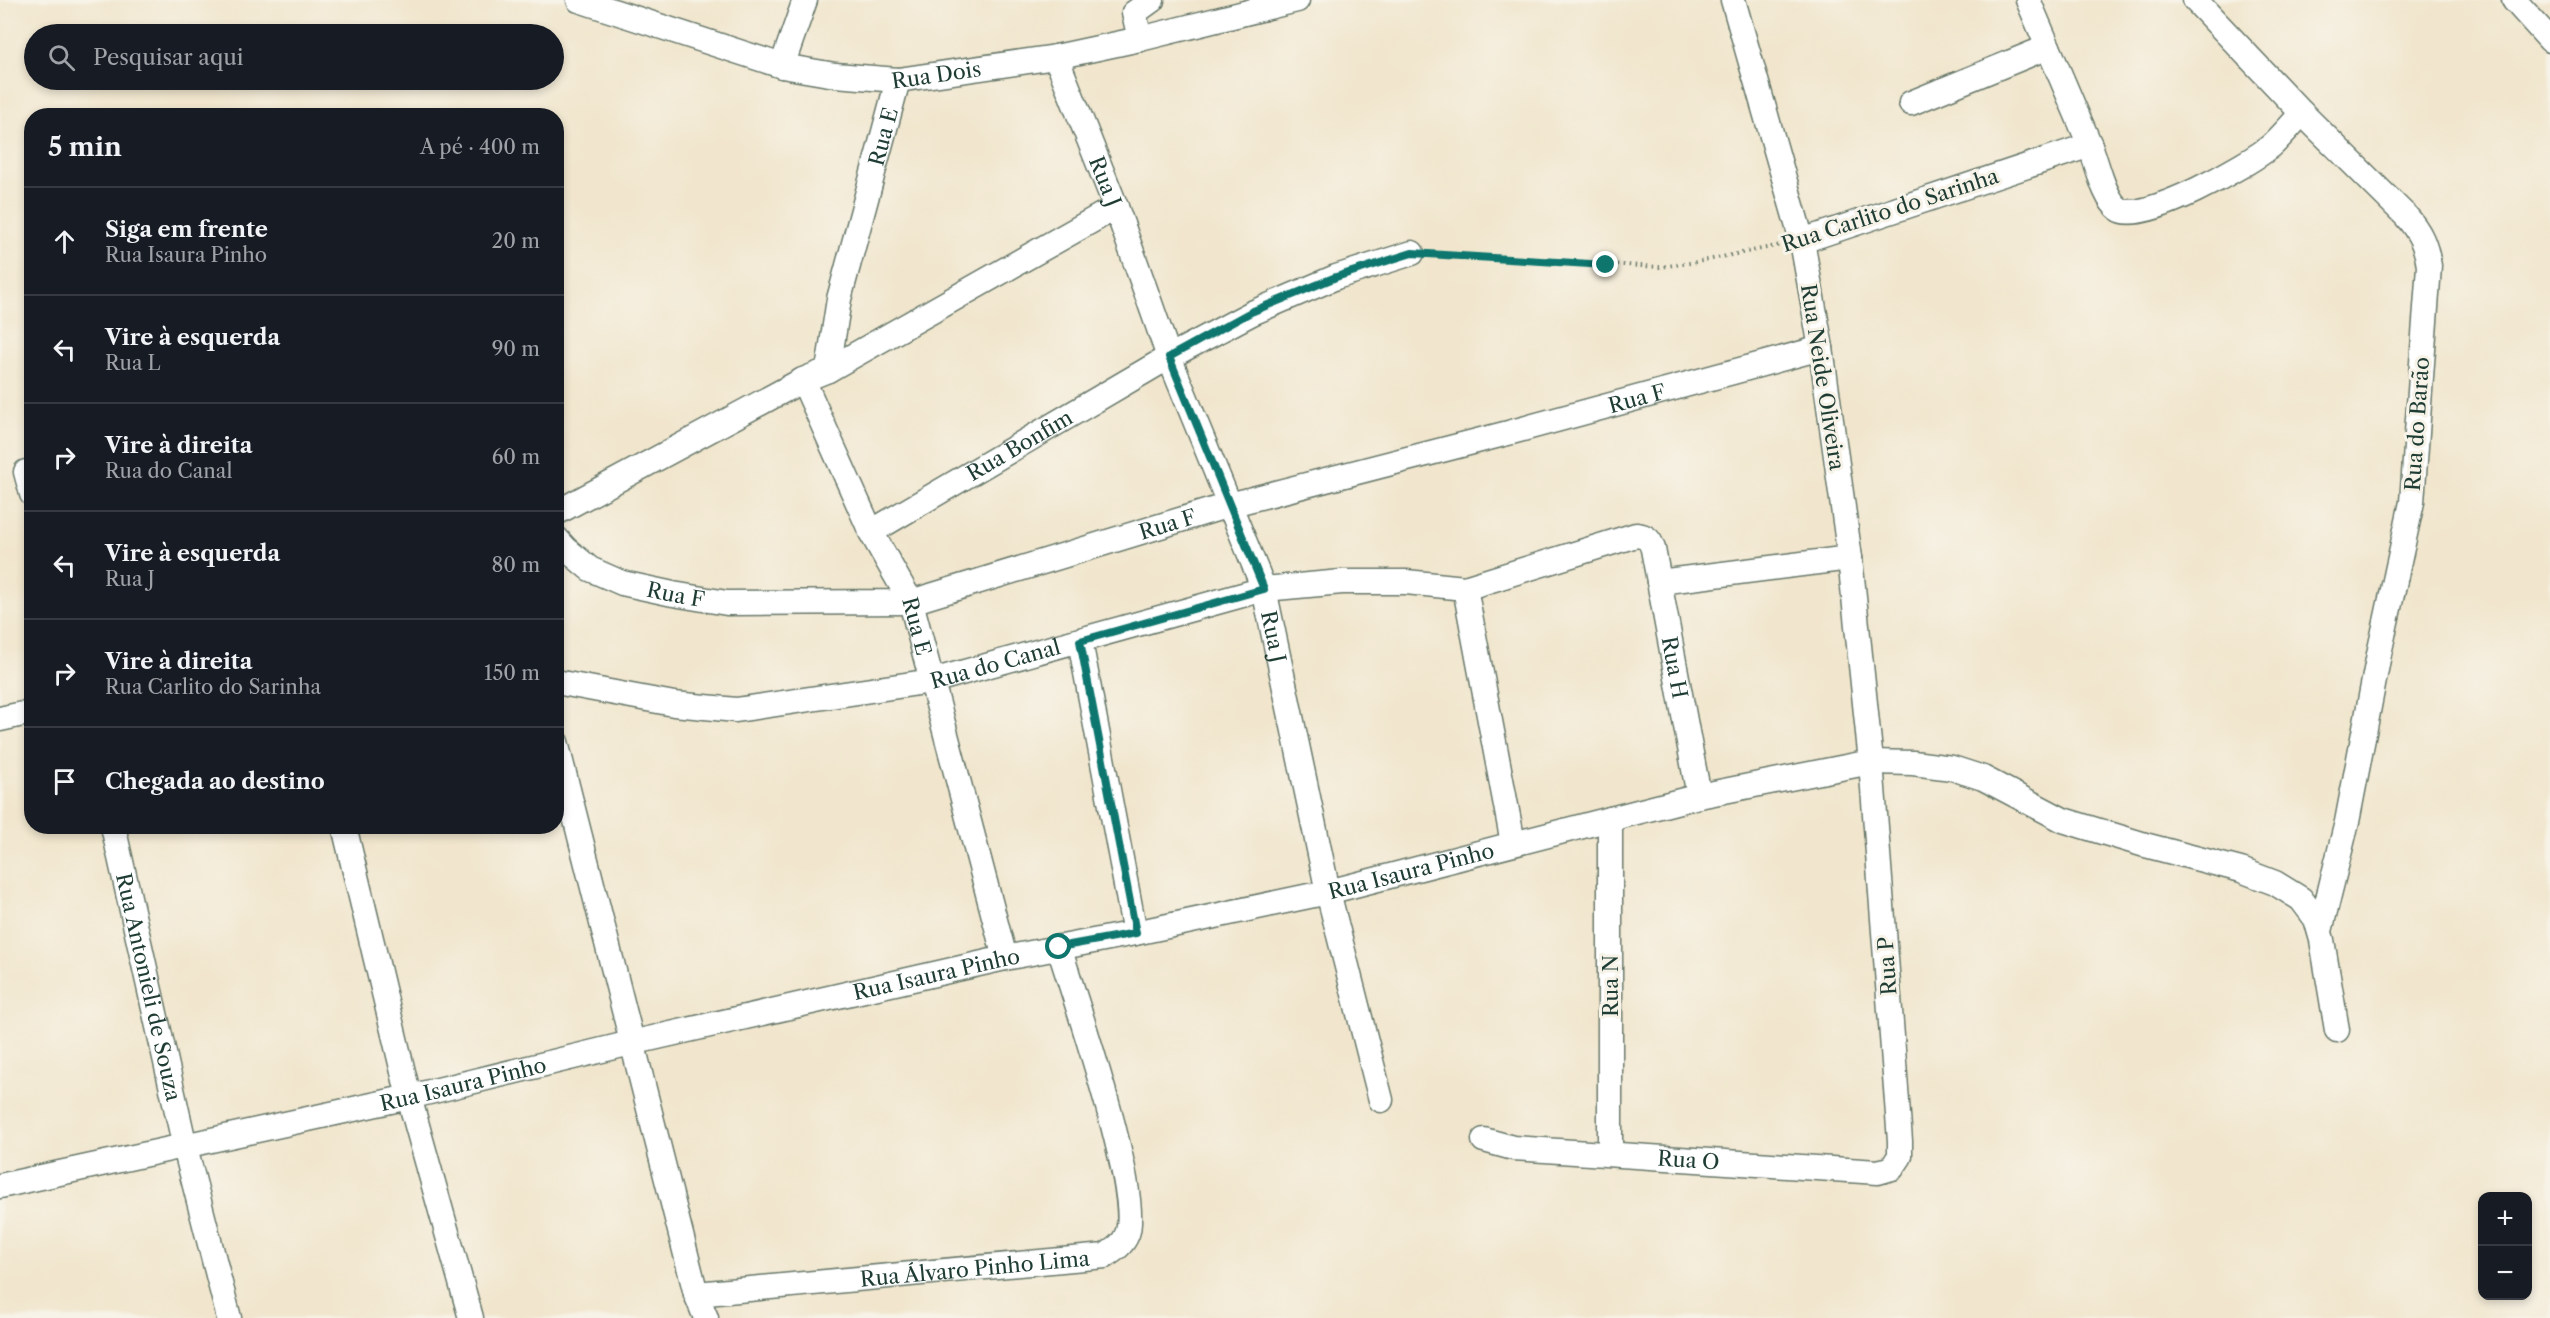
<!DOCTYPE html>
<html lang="pt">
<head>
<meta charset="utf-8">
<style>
  body { margin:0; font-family:"Libre Caslon Text",serif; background:#20242c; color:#f1f3f6 }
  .controls { position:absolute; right:18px; bottom:18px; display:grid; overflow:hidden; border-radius:12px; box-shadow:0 3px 9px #0003 }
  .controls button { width:54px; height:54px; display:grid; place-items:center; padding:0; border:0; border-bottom:2px solid #363941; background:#171b24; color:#f1f3f6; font:30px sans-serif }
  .stop { position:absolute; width:18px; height:18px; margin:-14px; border:4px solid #0f766e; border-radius:50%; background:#fff }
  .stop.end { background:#0f766e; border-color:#fff; box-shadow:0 2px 6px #0008 }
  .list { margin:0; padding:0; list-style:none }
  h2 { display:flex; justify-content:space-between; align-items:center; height:78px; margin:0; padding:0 24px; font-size:26px }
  h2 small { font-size:20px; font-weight:400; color:#9ea1a6 }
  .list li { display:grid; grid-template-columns:39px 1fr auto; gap:18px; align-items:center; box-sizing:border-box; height:108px; padding:0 24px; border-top:2px solid #363941 }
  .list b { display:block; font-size:22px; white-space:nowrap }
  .list p { margin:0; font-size:20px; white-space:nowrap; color:#9ea1a6 }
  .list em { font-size:20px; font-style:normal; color:#9ea1a6 }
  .icon { flex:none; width:33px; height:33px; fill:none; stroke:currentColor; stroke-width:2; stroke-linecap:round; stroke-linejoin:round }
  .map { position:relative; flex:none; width:2550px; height:1318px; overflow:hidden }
  .search { position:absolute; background:#171b24; box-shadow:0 3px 9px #0003; left:24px; top:24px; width:540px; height:66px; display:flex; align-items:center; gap:15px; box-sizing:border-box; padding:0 21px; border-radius:33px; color:#9ea1a6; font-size:22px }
  .panel { position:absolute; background:#171b24; box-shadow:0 3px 9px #0003; left:24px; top:108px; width:540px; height:726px; border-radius:24px }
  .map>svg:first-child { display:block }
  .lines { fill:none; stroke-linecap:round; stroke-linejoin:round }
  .minor-casing { stroke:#68786a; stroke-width:27 }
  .path { stroke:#68786a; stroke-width:4; stroke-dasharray:1.5 4.5; stroke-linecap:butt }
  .minor { stroke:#fff; stroke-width:24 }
  .route { stroke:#0f766e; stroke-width:8 }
  .labels { text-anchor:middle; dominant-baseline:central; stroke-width:6; stroke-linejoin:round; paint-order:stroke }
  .street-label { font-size:21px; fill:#1f3d34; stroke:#f7f3e8 }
</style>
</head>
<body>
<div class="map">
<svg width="2550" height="1318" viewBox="0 0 2550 1318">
  <rect width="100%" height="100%" fill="#f7f3e8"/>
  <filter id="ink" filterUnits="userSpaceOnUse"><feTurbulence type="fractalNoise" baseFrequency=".0167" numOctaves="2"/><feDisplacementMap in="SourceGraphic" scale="12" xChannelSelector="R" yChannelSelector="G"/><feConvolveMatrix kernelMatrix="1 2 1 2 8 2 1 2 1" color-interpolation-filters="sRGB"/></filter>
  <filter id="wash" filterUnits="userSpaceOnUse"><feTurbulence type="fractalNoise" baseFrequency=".008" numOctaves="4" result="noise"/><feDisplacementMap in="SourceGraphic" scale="24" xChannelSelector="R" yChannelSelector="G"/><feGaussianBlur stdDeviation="1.35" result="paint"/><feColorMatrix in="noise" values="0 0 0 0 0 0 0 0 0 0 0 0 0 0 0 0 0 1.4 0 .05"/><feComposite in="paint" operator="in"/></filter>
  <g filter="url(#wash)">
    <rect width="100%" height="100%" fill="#f1e6cd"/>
  </g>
  <g filter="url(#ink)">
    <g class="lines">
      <defs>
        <g id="minor">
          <path id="s1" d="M579,0L782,66L835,75L898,80L1056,57L1140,39L1297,0"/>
          <path d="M2028,0C2048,48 2069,95 2089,143C2097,161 2103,198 2119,209C2141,226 2251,163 2271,146C2282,136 2292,124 2302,113"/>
          <path d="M2195,0L2302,113L2406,216C2420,232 2426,245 2429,266L2412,502L2379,654L2347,822L2320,931"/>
          <path d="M2514,0L2550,40"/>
          <path d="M1140,39L1134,13L1152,0"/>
          <path id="s2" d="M1056,57L1116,207L1169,357L1264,589L1328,892L1381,1100"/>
          <path d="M782,66L805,0"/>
          <path d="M1911,103L2048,47"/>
          <path d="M1802,241L2090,145"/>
          <path id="s3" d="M828,370L839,299L898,80"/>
          <path id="s4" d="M803,380L871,532L911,602L1005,958"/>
          <path d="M26,472L32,494"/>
          <path d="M556,513L803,380L828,370L1116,207"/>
          <path id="s5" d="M871,532L1169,357L1252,313L1336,277L1412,253"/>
          <path id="s6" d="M556,538L566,549L590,569L622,583L673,594L727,603L911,602L1229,505L1508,433L1821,348"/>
          <path d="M1659,582L1850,558"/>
          <path d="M1465,588L1513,843"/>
          <path d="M1080,641L1135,933"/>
          <path id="s7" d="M556,682L674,704L736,710L932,681L1264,589L1342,582H1406L1465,588L1636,535C1646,536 1650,539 1653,549L1699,796"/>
          <path d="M0,719L32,712"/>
          <path d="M556,742L696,1294L706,1318"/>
          <path id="s8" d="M113,826L185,1147L229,1318"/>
          <path d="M344,826L409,1097L471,1318"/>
          <path id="s9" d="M1484,1140L1513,1148L1878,1172L1892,1168L1900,1156V1141L1871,762L1850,558L1821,348L1802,241L1733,0"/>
          <path d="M1610,1152V819"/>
          <path id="s10" d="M0,1186L409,1097L631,1043L1005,958L1135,933L1328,892L1699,796L1871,762L1913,763L1952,768L1983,778L2063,820L2145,845L2241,870L2275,883L2301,899L2316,919L2322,940L2337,1030"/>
          <path id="s11" d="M696,1294L1105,1256C1114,1250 1123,1245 1127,1234C1143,1195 1074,997 1059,947"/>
        </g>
      </defs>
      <use href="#minor" class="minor-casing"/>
      <path class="path" d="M1431,254L1660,267L1697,262L1781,245"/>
      <use href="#minor" class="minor"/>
    </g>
  </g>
  <g class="lines" filter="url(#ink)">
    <path class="route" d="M1059,947L1136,933L1080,641L1264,589L1169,357L1251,312L1336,277L1412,253L1606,265"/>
  </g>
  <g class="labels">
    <g class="street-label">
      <text stroke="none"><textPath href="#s1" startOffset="369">Rua Dois</textPath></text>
      <text stroke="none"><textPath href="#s3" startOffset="240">Rua E</textPath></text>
      <text stroke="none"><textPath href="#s2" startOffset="134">Rua J</textPath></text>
      <text transform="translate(1890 210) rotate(-18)">Rua Carlito do Sarinha</text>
      <text transform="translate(1823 377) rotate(81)">Rua Neide Oliveira</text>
      <text stroke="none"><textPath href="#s6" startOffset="1126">Rua F</textPath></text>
      <text transform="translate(2417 424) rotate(-86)">Rua do Barão</text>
      <text stroke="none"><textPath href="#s5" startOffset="172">Rua Bonfim</textPath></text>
      <text stroke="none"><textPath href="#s6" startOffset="640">Rua F</textPath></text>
      <text stroke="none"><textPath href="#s6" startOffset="136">Rua F</textPath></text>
      <text stroke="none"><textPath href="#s4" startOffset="272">Rua E</textPath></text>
      <text stroke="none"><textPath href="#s2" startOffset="620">Rua J</textPath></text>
      <text stroke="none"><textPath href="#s7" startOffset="446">Rua do Canal</textPath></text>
      <text stroke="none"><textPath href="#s7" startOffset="1250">Rua H</textPath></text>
      <text stroke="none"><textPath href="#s10" startOffset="1446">Rua Isaura Pinho</textPath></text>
      <text transform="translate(1887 966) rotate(-94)">Rua P</text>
      <text stroke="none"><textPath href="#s10" startOffset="960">Rua Isaura Pinho</textPath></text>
      <text transform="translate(1610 986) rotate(-90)">Rua N</text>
      <text stroke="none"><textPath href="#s8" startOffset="165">Rua Antonieli de Souza</textPath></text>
      <text stroke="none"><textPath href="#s10" startOffset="474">Rua Isaura Pinho</textPath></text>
      <text stroke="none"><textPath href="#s9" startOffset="206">Rua O</textPath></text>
      <text stroke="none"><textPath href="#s11" startOffset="280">Rua Álvaro Pinho Lima</textPath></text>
    </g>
  </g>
</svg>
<div class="controls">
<button>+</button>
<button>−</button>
</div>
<div class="stop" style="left:1059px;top:947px"></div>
<div class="stop end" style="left:1606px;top:265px"></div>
<div class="search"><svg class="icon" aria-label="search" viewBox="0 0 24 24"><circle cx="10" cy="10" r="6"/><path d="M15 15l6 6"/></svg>Pesquisar aqui</div>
<section class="panel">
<h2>5 min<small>A pé · 400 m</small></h2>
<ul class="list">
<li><svg class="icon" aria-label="ahead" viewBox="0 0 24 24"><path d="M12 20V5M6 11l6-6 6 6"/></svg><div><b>Siga em frente</b><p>Rua Isaura Pinho</p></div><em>20 m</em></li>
<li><svg class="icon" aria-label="left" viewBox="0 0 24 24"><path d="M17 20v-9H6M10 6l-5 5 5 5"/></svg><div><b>Vire à esquerda</b><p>Rua L</p></div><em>90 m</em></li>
<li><svg class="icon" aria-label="right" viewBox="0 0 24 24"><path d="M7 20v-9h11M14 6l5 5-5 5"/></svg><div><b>Vire à direita</b><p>Rua do Canal</p></div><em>60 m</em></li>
<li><svg class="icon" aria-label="left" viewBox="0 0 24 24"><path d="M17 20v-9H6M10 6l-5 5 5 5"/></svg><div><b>Vire à esquerda</b><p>Rua J</p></div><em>80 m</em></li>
<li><svg class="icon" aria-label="right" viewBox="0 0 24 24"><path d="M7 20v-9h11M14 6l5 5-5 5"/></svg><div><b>Vire à direita</b><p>Rua Carlito do Sarinha</p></div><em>150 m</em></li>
<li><svg class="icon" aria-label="arrive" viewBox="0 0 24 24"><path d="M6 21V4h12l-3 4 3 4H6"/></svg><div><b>Chegada ao destino</b></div></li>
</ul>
</section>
</div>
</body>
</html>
